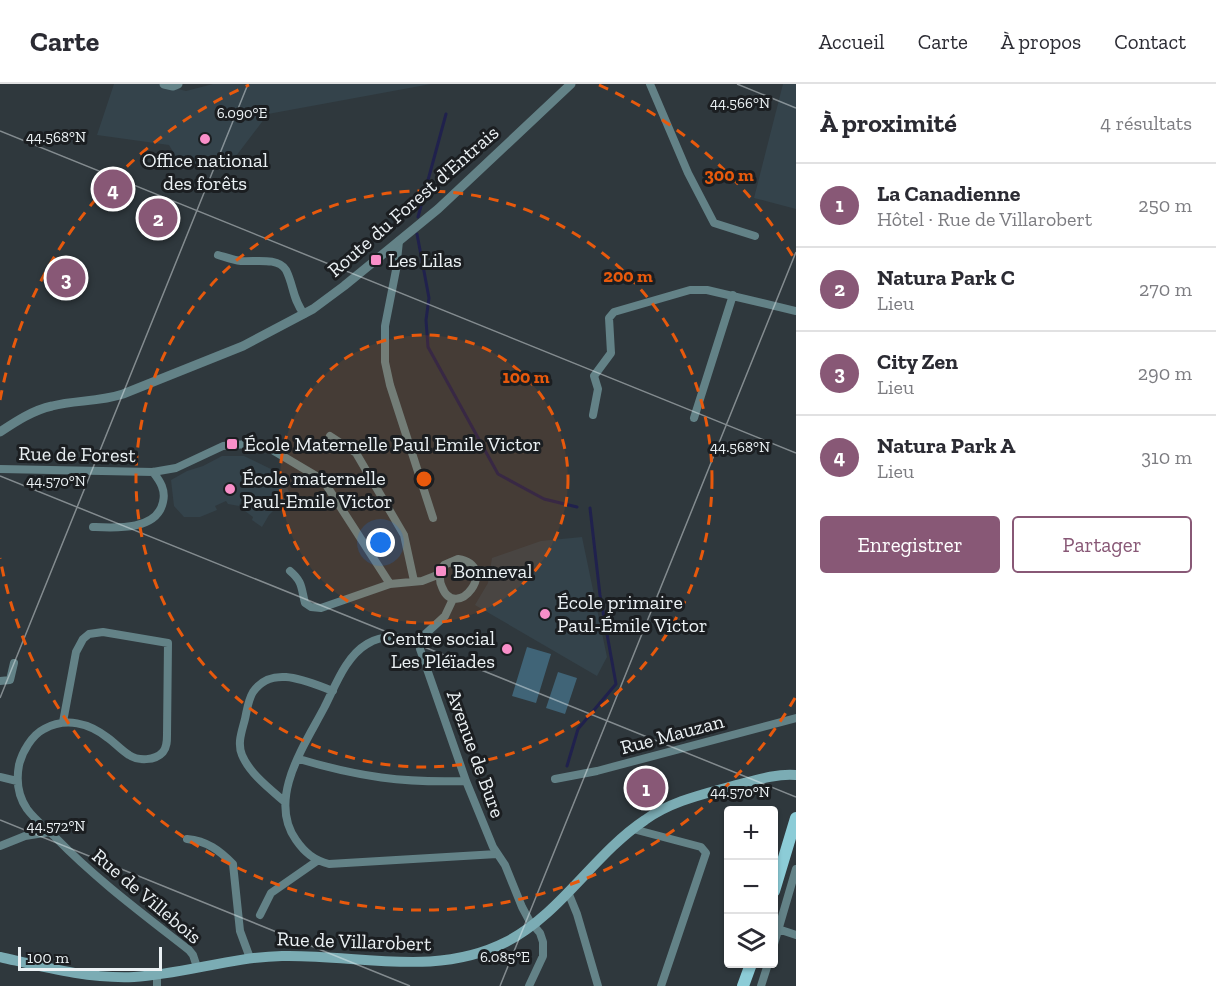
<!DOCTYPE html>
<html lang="fr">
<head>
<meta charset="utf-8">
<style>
  body { margin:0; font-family:"Zilla Slab",serif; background:#f2f2f3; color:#2b2b33 }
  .controls { position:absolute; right:18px; bottom:18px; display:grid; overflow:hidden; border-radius:6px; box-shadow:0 2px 4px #0004 }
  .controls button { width:54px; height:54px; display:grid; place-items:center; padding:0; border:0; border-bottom:2px solid #e1e1e2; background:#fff; color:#2b2b33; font:30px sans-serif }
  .scale { position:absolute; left:18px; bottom:15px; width:144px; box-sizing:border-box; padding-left:6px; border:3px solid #ebf1f4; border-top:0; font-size:16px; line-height:21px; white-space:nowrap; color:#ebf1f4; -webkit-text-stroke:4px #1b1e21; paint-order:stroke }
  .you { position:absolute; left:381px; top:459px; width:21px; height:21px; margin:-15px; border:4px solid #fff; border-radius:50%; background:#1a73e8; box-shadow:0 0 0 9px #1a73e833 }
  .badge { display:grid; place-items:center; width:39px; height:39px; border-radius:50%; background:#885876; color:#fff; font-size:20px; font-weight:700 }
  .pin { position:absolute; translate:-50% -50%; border:3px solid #fff; box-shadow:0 2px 6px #0006 }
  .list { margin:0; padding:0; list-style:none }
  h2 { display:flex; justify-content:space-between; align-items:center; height:78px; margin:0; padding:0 24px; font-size:26px }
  h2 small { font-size:20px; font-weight:400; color:#7c7c81 }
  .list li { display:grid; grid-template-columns:39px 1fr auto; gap:18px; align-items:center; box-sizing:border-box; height:84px; padding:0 24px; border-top:2px solid #e1e1e2 }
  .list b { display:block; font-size:22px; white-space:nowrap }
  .list p { margin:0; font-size:20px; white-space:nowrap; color:#7c7c81 }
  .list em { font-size:20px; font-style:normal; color:#7c7c81 }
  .actions { display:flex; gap:12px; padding:18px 24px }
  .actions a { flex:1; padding:14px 0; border:2px solid #885876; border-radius:6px; text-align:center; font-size:21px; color:#885876 }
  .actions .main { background:#885876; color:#fff }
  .icon { flex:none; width:33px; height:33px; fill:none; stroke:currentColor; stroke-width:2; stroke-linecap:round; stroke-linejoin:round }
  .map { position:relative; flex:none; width:796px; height:902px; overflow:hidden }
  header { display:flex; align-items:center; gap:36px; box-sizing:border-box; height:84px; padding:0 30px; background:#fff; border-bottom:2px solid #e1e1e2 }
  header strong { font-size:28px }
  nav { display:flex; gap:33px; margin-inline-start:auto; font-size:21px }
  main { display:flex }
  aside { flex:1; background:#fff }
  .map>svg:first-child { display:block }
  .built { fill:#34434b }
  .green { fill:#406477 }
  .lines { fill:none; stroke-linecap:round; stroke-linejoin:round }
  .stream { stroke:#20214d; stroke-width:3 }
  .minor { stroke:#638287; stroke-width:8 }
  .tertiary { stroke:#638287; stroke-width:9 }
  .secondary { stroke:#7bacb4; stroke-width:10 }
  .primary { stroke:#8cccd7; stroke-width:12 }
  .ticks { fill:none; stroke:#ebf1f4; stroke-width:1.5; stroke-opacity:0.45 }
  .ring { fill:none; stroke:#e8590c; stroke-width:3; stroke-dasharray:10 8 }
  .poi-dot { fill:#f98fc9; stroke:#1b1e21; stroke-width:2 }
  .labels { text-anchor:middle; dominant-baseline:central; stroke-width:6; stroke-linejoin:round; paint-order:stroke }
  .poi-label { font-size:20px; fill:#ebf1f4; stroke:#1b1e21; text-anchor:start }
  .street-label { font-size:20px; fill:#ebf1f4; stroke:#1b1e21 }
  .ticks-label { font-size:15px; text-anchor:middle; fill:#ebf1f4; stroke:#1b1e21; stroke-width:6; stroke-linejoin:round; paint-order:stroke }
  .centre { fill:#e8590c; stroke:#1b1e21; stroke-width:3 }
  .ring-label { font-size:18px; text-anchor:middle; font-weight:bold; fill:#e8590c; stroke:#1b1e21; stroke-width:6; stroke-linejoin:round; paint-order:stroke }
</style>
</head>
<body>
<header>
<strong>Carte</strong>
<nav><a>Accueil</a><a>Carte</a><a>À propos</a><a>Contact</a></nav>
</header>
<main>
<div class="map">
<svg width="796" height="902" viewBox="0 0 796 902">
  <rect width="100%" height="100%" fill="#2f383d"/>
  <path class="built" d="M114,0H159L186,7L213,0H431L268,30L230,80L182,83L169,61L97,51Z
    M783,0H796V125L754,114Z
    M222,372H244L275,387L284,396L290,410L269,431L262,443L252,436L253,433L245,427L248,422L241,417L239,422L228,420L226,417L215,422L217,426L200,433H184L174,422L171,396L187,387L203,382Z
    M582,453L607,573L597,592L475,521L488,499L492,474L541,457Z"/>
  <path class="green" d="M527,563L551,570L536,619L512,612Z
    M558,588L577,594L565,630L546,624Z"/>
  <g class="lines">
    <path class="stream" d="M418,133L446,30
      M417,150L429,214L426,236L428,263L498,390L544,415L577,423
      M567,682L578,645L616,600L600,511L590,424"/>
    <path class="minor" d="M650,0L688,89L714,139L755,152
      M399,157L396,186L385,242V278L390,301L433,434
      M218,171C225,173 233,176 241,177C255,178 278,173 286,186C294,202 292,214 304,230
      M593,331L598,305L594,292L611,269L609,234L614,228L690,206H707L796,227
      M694,334L733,211
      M330,352L356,369L404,451L414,497
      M0,385L153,388L176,384L223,362L247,360L269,364L323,396L390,500L422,497L440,490
      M93,443C115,444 157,447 163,418C166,406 160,397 153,388
      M458,475C501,482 456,539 442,503C438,495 440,488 444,481Z
      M290,487C303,498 301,504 305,519L311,523L321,524L390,500
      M453,515L445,532L421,554L420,565L466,697L493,763L505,781L522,823L529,836L540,849L543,858V872L529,902
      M420,558C402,552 383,550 367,560C345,573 335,603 324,624C304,662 267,715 296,756C305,769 314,776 329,780L497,770
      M0,597L10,596L14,579
      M63,638L76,568L83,555L89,550L103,548L168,559L167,651C167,657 167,663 163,668C155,677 138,677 129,671C121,666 115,659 108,654C89,639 66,633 44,645C32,651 22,668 19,681C16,697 18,712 27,725C35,736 47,745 56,754C97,796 143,830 189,866L193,871L197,883
      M299,675C359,693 403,699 466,697
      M0,693L17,697
      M555,695L597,687L796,634
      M285,718C270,705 250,690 242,671C237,659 242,647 245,635C247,626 248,616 253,608C272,580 308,598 333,607
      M633,745L701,763L706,769L661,902
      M187,755C207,757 219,766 233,780L240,847L250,874
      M0,762L25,752L50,748
      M568,808L577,830L598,902
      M260,831L271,809L317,777
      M775,844L796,851
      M774,860L796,785
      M157,902V890
      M761,902L768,880"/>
    <path class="tertiary" d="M164,0L173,2L178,0
      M0,348C15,338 33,326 52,322C75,316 99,318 123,310L243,262L313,225L344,202L438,125L571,0"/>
    <path class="secondary" d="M0,873C44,883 88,895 134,893C184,890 232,873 282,872C357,870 436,894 506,858C561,830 594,770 645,736C670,718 700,711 729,703C750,698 775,689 796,691"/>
    <path class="primary" d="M774,807L796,734
      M743,902L751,880"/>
  </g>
  <path class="ticks" d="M737,0L796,24M0,47L796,369M0,392L796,713M0,614L248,0M0,736L410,902M500,902L796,168"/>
  <circle cx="424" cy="395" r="144" fill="#e8590c" fill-opacity=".12"/>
  <g class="ring">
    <circle cx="424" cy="395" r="144"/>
    <circle cx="424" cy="395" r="288"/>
    <path d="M795 614A431 431 0 0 1 0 474M0 316A431 431 0 0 1 249 1M599 1A431 431 0 0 1 795 176"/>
  </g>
  <g class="poi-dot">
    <circle cx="205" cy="55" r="6"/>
    <rect x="370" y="170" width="12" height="12" rx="3"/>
    <rect x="226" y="354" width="12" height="12" rx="3"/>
    <circle cx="230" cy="405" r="6"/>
    <rect x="435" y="481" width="12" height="12" rx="3"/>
    <circle cx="545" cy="530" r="6"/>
    <circle cx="507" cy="565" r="6"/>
  </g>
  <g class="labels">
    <g class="poi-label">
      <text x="205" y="76" text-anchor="middle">Office national<tspan x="205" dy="23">des forêts</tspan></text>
      <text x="388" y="176">Les Lilas</text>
      <text x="244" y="360">École Maternelle Paul Emile Victor</text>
      <text x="242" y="394">École maternelle<tspan x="242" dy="23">Paul-Emile Victor</tspan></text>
      <text x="453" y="487">Bonneval</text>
      <text x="557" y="518">École primaire<tspan x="557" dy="23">Paul-Émile Victor</tspan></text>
      <text x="495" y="554" text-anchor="end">Centre social<tspan x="495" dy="23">Les Pléïades</tspan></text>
    </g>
    <g class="street-label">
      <text transform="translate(413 117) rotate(-41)">Route du Forest d'Entrais</text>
      <text transform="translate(77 370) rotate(1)">Rue de Forest</text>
      <text transform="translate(672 650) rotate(-15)">Rue Mauzan</text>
      <text transform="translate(476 670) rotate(70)">Avenue de Bure</text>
      <text transform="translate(147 812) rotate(40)">Rue de Villebois</text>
      <text transform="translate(354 857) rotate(2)">Rue de Villarobert</text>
    </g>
  </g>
  <g class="ticks-label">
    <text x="740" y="24">44.566°N</text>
    <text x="242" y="34">6.090°E</text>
    <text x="56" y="58">44.568°N</text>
    <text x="740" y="368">44.568°N</text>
    <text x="56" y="402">44.570°N</text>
    <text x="740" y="713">44.570°N</text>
    <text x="56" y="747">44.572°N</text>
    <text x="505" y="878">6.085°E</text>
  </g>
  <circle cx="424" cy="395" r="9" class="centre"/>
  <g class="ring-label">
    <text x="729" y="97">300 m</text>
    <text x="628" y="198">200 m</text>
    <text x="526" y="299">100 m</text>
  </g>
</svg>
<div class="controls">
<button>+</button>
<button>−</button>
<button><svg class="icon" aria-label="layers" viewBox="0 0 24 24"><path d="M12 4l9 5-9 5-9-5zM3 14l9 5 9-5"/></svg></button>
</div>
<div class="scale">100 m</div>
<div class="you"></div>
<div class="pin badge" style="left:646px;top:704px">1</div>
<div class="pin badge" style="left:158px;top:134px">2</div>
<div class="pin badge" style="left:66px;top:194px">3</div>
<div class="pin badge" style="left:113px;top:105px">4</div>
</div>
<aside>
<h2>À proximité<small>4 résultats</small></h2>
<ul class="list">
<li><span class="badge">1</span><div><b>La Canadienne</b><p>Hôtel · Rue de Villarobert</p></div><em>250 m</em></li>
<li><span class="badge">2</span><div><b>Natura Park C</b><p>Lieu</p></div><em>270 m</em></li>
<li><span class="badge">3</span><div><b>City Zen</b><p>Lieu</p></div><em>290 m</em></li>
<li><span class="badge">4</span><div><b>Natura Park A</b><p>Lieu</p></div><em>310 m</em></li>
</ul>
<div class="actions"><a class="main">Enregistrer</a><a>Partager</a></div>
</aside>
</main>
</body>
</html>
